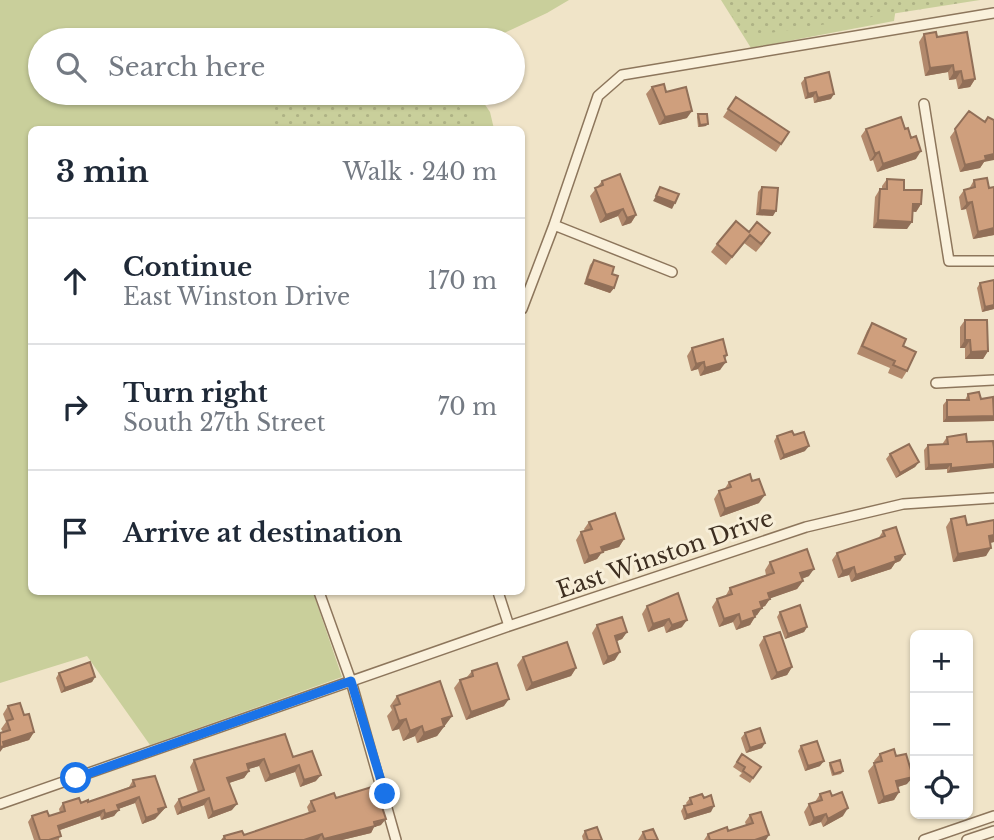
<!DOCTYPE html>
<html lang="en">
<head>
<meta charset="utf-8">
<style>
  body { margin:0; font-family:"Libre Baskerville",serif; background:#f2f2f3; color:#1f2937 }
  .controls { position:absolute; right:21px; bottom:21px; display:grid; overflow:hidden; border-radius:10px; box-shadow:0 2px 5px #0004 }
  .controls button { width:63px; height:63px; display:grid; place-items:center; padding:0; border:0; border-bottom:2px solid #e0e1e3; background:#fff; color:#1f2937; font:35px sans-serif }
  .stop { position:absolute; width:21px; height:21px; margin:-16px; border:5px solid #1a73e8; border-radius:50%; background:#fff }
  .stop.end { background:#1a73e8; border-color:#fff; box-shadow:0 2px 7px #0008 }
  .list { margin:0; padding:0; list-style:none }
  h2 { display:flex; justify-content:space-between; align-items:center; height:91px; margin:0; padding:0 28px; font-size:30px }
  h2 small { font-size:23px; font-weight:400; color:#747a83 }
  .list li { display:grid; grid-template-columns:46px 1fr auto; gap:21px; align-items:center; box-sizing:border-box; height:126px; padding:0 28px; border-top:2px solid #e0e1e3 }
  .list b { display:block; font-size:26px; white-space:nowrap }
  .list p { margin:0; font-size:23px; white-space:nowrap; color:#747a83 }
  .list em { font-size:23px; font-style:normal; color:#747a83 }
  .icon { flex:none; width:38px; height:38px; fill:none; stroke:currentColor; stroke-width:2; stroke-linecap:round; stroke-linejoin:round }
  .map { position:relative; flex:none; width:994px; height:840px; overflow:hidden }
  .search { position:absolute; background:#fff; box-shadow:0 2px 5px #0004; left:28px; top:28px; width:497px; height:77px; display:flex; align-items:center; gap:18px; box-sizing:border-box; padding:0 24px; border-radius:38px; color:#747a83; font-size:26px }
  .panel { position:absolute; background:#fff; box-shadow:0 2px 5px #0004; left:28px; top:126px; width:497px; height:469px; border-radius:10px }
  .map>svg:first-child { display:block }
  .grass { fill:#c9cf9b }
  .park { fill:url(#park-dots) }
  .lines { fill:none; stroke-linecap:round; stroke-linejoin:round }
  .minor-casing { stroke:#8d765c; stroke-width:12 }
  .minor { stroke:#faf1dc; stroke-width:9 }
  .wall { fill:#b2896c }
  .shaded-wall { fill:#916f58 }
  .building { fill:#cf9f7d; stroke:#916f58; stroke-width:2 }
  .route { stroke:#1a73e8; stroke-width:9 }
  .labels { text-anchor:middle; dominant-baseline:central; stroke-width:6; stroke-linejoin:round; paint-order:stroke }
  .street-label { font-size:23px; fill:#3d2e20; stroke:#f7eed8 }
</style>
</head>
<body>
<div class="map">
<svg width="994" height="840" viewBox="0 0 994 840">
  <defs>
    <pattern id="park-dots" width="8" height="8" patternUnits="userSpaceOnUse" patternTransform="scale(1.75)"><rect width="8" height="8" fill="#c9cf9b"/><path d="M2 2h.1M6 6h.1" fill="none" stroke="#aeb285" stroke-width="1.8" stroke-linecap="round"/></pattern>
  </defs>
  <rect width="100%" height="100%" fill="#f0e4c8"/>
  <path class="grass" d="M0,0H569L547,13L489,40H40V93H477L490,112L494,129L32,130V592H313L342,677L150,745L87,656L0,683Z
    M721,0H897L894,21L751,48Z"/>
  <path class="park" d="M722,0H980L745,37Z
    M269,93H443L478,124L481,129H261L276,120Z"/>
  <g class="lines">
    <defs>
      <path id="minor" d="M924,104L949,261H994
        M554,225L672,272
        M522,309L554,225L598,96L622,75L994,13
        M936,383L994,380
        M319,592L351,681L396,840
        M498,592L509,626
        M0,804L509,626L806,527L903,504L994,498
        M924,840L994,816
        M967,840L994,831"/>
    </defs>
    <use href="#minor" class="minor-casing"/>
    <use href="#minor" class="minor"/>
  </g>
  <path class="wall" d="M924,34L937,37L975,79L970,87L958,89L956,79L949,80L948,72L925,76L919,42Z
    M805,78L831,99L814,103L813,97L805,99L801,83Z
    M652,87L666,92L687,118L659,125L646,94Z
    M484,93H502L490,101Z
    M736,97L789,132L776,152L723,117Z
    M969,111L985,122L984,162L980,168L960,172L950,137Z
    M698,114L706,126L698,127L697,117Z
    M866,129H905L911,138L916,159L877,172L873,160L870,161L861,136Z
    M887,179L904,190L921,204L916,212L912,211L907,229L873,228L875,197L880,189H882V186Z
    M974,180L994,235L973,239L966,209L961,210L959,197L964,190L969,189Z
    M602,181L636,215L631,223L622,226L618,216L600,223L590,196Z
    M762,187L773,216L756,215L758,192Z
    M749,232L765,241L756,252L744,243L726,265L711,252L717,244Z
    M594,260L612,274L614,288L610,293L584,284L590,265Z
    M994,280V309L982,312L977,288L980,283Z
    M965,320L988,351L983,359H965V348H960V327Z
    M872,323L907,371L902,379L888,373L890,368L857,354L867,331Z
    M692,348L727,355L725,359L720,370L700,376L698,369L691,371L687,356Z
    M968,394L981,399L994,421L943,422V405L947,400H965Z
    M794,435L805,451L780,460L774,441L777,436Z
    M947,437L967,442L993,441L947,473V469L925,470L924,450L928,445L943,444V443Z
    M890,454L919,462L915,467L896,478L886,459Z
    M752,481L759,503L720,517L714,499L719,491L724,490L729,482Z
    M951,519L967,525L994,542L990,543L986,556L953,562L946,527Z
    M589,522L624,539L619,547L602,552L597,559L584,564L576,540L581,532L585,531L584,529Z
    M883,531L905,554L900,561L895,563L891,569L851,582L849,575L838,578L832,560L837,553L878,539Z
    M770,562L809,576L802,579L803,581L797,589L770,598L765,606L762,607L757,615L755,616L750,625L736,630L733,622L719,627L712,607L717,599L725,597L730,588L766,575L765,570Z
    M647,606L682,627L666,633L664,626L648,632L642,614Z
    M780,612L807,627L804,632L785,639L777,617Z
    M597,625L627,632L622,639L617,641L615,660L603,665L592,633Z
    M764,637L792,667L787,675L771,680L759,645Z
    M523,657L576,668L571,676L526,691L517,665Z
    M472,671L504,706L466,720L454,688L460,680L467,677Z
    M59,673L95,677L92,682L61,693L56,678Z
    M397,696L452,716L437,736L417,743L415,736L403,741L399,729L392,731L387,716L392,710L390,706Z
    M8,706L24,715L34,732L29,740L3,748V732L1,729L6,722L3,714Z
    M745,733L762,748L746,753L741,738Z
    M801,746L820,766L805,771L798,751Z
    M742,754L761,767L750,783L739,776L742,773L733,767Z
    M880,754L907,784L898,787L899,792L894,800L878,804L868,771L875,763L874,761Z
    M293,757L316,781L300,787L295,772L265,782L259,766L248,769L249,771L244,778L229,783L232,810L208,819L204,805L177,815L174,806L179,799L198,792L190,767L194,760Z
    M830,763L843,771L841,774L832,776L829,765Z
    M133,780L166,807L155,819L142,824L135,803L118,809L114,816L101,820L100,816L60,830L59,840H34L28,822L32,816H49L60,813L59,809L63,803L88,802L129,787Z
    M820,794L832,796L843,816L823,827L821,822L809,826L804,812L809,804L815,802Z
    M336,798L381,825L374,827L371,833L342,840H221L224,836L244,835L309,813L307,807L311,801Z
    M690,798L711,812L684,820L681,811L684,806L687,805L686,803Z
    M750,815L766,840H704L708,834L728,831L746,825L745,822Z
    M585,831L602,840H583L582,836Z
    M643,832L658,840H638Z"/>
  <path class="shaded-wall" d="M953,65L948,72L925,76L930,68Z
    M961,71L956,79L949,80L954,72Z
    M975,79L970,87L958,89L963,81Z
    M816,92L813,97L805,99L808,94Z
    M497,93H502L490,101L496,94Z
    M834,94L831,99L814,103L818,98Z
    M692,111L687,118L659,125L665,117Z
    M708,124L706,126L698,127L700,125Z
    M921,151L916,159L877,172L883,164Z
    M879,152L873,160L870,161L875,154Z
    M994,154V160L984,162L980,168L960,172L965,165L985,156Z
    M656,196L675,203L672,209L653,201Z
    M972,202L966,209L961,210L967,203Z
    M913,204H921L916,212L908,211Z
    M623,209L618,216L600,223L606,215Z
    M760,210L776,211L773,216L756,215Z
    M636,215L631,223L622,226L627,218Z
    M878,220L912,222L907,229L873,228Z
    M994,228V235L973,239L978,232Z
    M587,279L614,288L610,293L584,284Z
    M994,305V309L982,312L985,307Z
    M965,340H970L965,348H960Z
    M988,351L983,359H965L971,352Z
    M704,362L698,369L691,371L696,364Z
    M726,362L720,370L700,376L705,368Z
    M994,416V421L943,422L947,417Z
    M809,446L805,451L780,460L784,455Z
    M919,462L915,467L896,478L900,473Z
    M951,464L947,469L925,470L929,465Z
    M994,464V468L947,473L951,468Z
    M765,495L759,503L720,517L725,509Z
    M994,535V542L984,544L989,536Z
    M624,539L619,547L602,552L597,559L584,564L589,556L601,547Z
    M991,548L986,556L953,562L958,554Z
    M905,554L900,561L895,563L891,569L851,582L856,575Z
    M854,567L849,575L838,578L843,571Z
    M814,569L809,576L795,581L800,573Z
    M803,581L797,589L763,601L768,593Z
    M770,599L765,606L755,610L760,602Z
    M762,608L757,615L748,619L753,611Z
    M739,614L733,622L719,627L724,619Z
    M755,617L750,625L736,630L741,622Z
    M669,619L664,626L648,632L653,624Z
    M687,620L682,627L666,633L672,625Z
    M807,627L804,632L785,639L788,634Z
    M627,632L622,639L609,644L615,636Z
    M620,652L615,660L603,665L608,657Z
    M792,667L787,675L771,680L777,673Z
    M576,668L571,676L526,691L532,683Z
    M95,677L92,682L61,693L65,688Z
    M509,699L504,706L466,720L471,712Z
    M452,716L437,736L417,743L424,733L442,719Z
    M406,719L399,729L392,731L399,721Z
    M422,726L415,736L403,741L410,731Z
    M34,732L29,740L3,748L0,752V746L3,742Z
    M765,743L762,748L746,753L750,748Z
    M264,759L259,766L242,771L247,764Z
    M824,761L820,766L805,771L808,766Z
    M299,765L295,772L265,782L270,775Z
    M249,771L244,778L223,785L227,778Z
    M321,775L316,781L300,787L304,780Z
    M913,777L907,784L891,789L896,781Z
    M899,792L894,800L878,804L884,797Z
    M139,797L135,803L113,811L117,805Z
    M209,798L204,805L177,815L182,808Z
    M237,804L232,810L208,819L213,812Z
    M714,806L711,812L684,820L687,815Z
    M166,807L155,819L142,824L146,818L158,809Z
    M848,808L843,816L823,827L828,819Z
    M104,810L100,816L54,832L58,826Z
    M119,810L114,816L101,820L105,814Z
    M826,814L821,822L809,826L814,818Z
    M386,819L381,825L374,827L371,833L342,840H323Z
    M322,834L318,840H304Z
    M769,835L766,840H755Z"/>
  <path class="building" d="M936,32L937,37L967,32L975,79L963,81L961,71L954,72L953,65L930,68L924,34Z
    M829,72L834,94L818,98L816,92L808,94L805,78Z
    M664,84L666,92L686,87L692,111L665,117L652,87Z
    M736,97L789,132L781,144L728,109Z
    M969,111L985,122L988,117L994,120V154L985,156L986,160L965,165L955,129Z
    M698,114H707L708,124L700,125Z
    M901,117L905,129L908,128L911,138L916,136L921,151L883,164L879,152L875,154L866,129Z
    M620,174L636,215L627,218L623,209L606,215L595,188L603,185L602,181Z
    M987,178L989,188L994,187V228L978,232L972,202L967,203L964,190L975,187L974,180Z
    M887,179L904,180V190H922L921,204H913L912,222L878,220L880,189H887Z
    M660,187L679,194L675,203L656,196Z
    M762,187L778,188L776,211L760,210Z
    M736,221L749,232L757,222L770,233L761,244L750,235L732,257L717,244Z
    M594,260L614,267L612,274L618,276L614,288L587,279Z
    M994,280V305L985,307L980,283Z
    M965,320H987L988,351L971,352L970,340H965Z
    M872,323L906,339L903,346L916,352L907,371L893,365L895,361L862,346Z
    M723,339L727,355L724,356L726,362L705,368L704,362L696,364L692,348Z
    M979,392L981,399L993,397L994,416L947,417V400H969L968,394Z
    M792,431L794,435L804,432L809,446L784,455L777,436Z
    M966,434L967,442L993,441L994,448V464L951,468V464L929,465L928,445L948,444L947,437Z
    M909,444L919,462L900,473L890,454Z
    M750,474L752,481L759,479L765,495L725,509L719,491L731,487L729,482Z
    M615,513L624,539L601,547L603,552L589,556L581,532L592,529L589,522Z
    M965,516L967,525L994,520V535L989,536L991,548L958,554L951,519Z
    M896,527L905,554L895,557L896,561L856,575L854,567L843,571L837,553L885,536L883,531Z
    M807,549L814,569L800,573L803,581L768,593L770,599L760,602L762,608L753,611L755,617L741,622L739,614L724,619L717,599L732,594L730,588L774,573L770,562Z
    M678,593L687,620L672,625L669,619L653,624L647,606Z
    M800,605L807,627L788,634L780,612Z
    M622,617L627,632L615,636L620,652L608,657L597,625Z
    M780,632L792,667L777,673L764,637Z
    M567,642L576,668L532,683L523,657Z
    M90,662L95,677L65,688L59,673Z
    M497,663L509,699L471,712L460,680L473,676L472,671Z
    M440,681L452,716L442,719L444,726L424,733L422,726L410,731L406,719L399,721L394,706L400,704L397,696Z
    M20,703L24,715L29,714L34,732L3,742L4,746L0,747V733L10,730L7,721L13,719L8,706Z
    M760,728L765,743L750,748L745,733Z
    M285,734L293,757L312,751L321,775L304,780L299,765L270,775L264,759L247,764L249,771L227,778L237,804L213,812L209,798L182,808L179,799L204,790L194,760Z
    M817,741L824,761L808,766L801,746Z
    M894,749L896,756L906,754L913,777L896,781L899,792L884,797L874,763L882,761L880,754Z
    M742,754L761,767L753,778L743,771L745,767L737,762Z
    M840,760L843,771L834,774L830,763Z
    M155,776L166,807L158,809L159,813L146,818L139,797L117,805L119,810L105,814L104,810L58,826L61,836L49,840H40L32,816L47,811L49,816L65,811L63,803L79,798L81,803L88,800V802L135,786L133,780Z
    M375,786L386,819L374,822L375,826L324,839L322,834L304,840H222L225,839L224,836L242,831L244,835L315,811L311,801L334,793L336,798Z
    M830,791L832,796L842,792L848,808L828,819L826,814L814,818L809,804L822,800L820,794Z
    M702,794L704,798L711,795L714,806L687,815L684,806L692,804L690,798Z
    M761,812L769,835L755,840H709H710L708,834L727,827L728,831L753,823L750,815Z
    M597,827L602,840H588L585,831Z
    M653,829L658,840H646L643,832Z"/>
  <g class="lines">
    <path class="route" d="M76,778L351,681L385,794"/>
  </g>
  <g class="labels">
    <g class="street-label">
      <text transform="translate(665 554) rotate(-19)">East Winston Drive</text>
    </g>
  </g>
</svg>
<div class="controls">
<button>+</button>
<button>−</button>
<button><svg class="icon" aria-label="locate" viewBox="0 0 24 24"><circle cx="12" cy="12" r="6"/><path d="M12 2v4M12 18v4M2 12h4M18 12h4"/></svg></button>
</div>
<div class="stop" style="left:76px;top:778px"></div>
<div class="stop end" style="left:385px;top:794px"></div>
<div class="search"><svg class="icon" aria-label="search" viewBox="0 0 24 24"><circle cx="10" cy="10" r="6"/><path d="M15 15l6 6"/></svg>Search here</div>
<section class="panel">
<h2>3 min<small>Walk · 240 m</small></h2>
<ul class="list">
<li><svg class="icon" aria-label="ahead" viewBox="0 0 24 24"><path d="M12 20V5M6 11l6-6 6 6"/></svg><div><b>Continue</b><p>East Winston Drive</p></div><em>170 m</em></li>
<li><svg class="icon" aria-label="right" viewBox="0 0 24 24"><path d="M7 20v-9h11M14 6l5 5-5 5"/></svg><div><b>Turn right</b><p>South 27th Street</p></div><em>70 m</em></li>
<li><svg class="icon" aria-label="arrive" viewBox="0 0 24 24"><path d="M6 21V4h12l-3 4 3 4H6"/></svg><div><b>Arrive at destination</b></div></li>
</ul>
</section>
</div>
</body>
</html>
